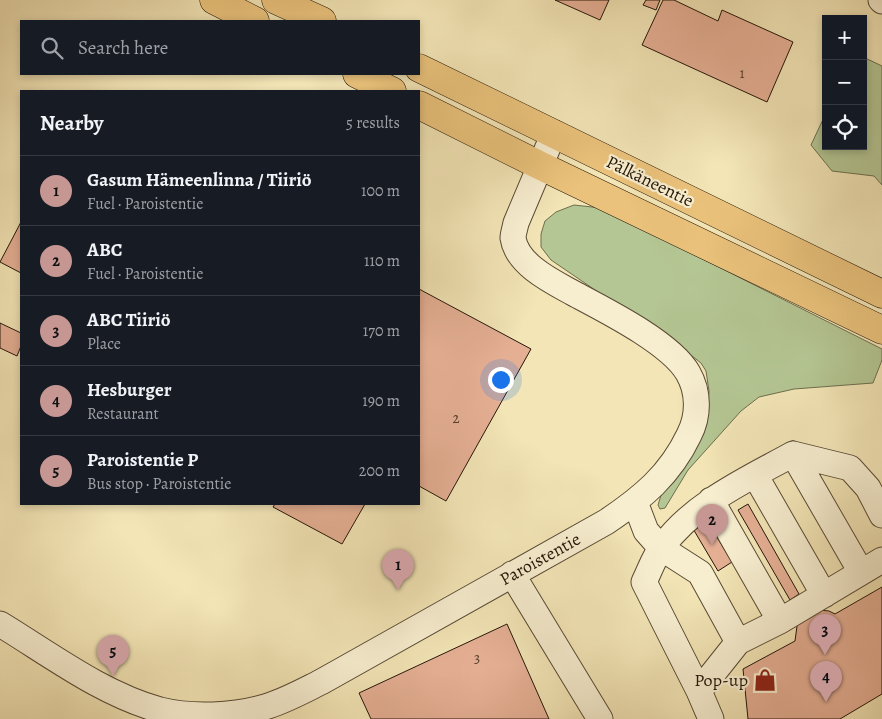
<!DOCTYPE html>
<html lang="en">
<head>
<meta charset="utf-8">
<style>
  body { margin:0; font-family:Alegreya,serif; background:#20242c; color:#f1f3f6 }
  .controls { position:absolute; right:15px; top:15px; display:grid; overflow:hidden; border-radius:0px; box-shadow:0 2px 8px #0003 }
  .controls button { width:45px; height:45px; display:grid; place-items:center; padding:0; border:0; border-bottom:1px solid #363941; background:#171b24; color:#f1f3f6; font:25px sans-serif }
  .you { position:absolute; left:500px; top:379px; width:18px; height:18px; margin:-12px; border:4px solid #fff; border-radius:50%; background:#1a73e8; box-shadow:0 0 0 8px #1a73e833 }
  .badge { display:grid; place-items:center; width:32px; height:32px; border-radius:50%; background:#c59692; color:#111; font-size:16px; font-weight:700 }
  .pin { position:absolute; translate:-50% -41px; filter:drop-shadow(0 1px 2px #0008) }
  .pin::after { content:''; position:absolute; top:26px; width:18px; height:15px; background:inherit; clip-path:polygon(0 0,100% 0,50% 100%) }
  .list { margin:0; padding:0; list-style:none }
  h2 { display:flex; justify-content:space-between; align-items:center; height:65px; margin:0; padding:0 20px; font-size:21px }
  h2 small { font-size:16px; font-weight:400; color:#9ea1a6 }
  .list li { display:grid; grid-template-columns:32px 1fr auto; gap:15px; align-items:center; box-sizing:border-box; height:70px; padding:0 20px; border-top:1px solid #363941 }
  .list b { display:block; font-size:19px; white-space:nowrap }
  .list p { margin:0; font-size:16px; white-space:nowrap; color:#9ea1a6 }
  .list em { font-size:16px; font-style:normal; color:#9ea1a6 }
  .icon { flex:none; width:28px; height:28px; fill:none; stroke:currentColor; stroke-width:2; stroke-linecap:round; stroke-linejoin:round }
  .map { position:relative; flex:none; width:882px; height:719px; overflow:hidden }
  .search { position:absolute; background:#171b24; box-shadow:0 2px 8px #0003; left:20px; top:20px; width:400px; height:55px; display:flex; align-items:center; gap:12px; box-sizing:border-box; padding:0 18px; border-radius:0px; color:#9ea1a6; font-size:19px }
  .panel { position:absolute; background:#171b24; box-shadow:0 2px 8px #0003; left:20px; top:90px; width:400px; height:415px; border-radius:0px }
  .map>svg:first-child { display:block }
  .green { fill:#b4c693; stroke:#6c6e4e }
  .building { fill:#e5af94; stroke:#241608 }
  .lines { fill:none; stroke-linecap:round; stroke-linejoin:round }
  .minor-casing { stroke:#584a34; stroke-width:27 }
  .major-casing { stroke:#241608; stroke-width:29 }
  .minor { stroke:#f7eed0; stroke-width:25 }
  .major { stroke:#eac27b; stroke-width:28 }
  .labels { text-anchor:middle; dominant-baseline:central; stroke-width:4.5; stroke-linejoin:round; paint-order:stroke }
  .number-label { font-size:15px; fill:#543c2b }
  .street-label { font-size:18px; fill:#241608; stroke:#f7eed0 }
  .poi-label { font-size:18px; fill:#241608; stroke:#f7eed0; text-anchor:end }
</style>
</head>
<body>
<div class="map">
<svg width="882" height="719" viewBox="0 0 882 719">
  <rect width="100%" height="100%" fill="#f3e5b6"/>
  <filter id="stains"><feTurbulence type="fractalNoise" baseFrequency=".004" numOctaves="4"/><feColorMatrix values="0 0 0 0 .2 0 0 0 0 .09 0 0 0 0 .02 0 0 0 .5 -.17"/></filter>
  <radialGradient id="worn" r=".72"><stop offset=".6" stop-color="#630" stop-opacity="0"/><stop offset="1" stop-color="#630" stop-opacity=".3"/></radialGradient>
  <path class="green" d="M863,57L882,66V185L874,176L832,171L811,145L826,113V146H863Z
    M574,205L601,208L882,349V360L873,383L794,389L759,397L741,411L688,470L665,508L660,509L658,505L663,489L707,416L709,391L706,371L701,363L692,356L551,260L541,247V234L545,221L556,212Z"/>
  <path class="building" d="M555,0H609L600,20Z
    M646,0H660L656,10L643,5Z
    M663,0H674L718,21L722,10L793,42L767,102L642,45Z
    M21,222V273L0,262Z
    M419,289L531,349L446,501L419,486Z
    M0,323L21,333V346L17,356L0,348Z
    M275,504H365L342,544L273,507Z
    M748,504L799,594L790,600L738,510Z
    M706,519L732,562L718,571L692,527Z
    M882,587V694L840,719H748L743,669L795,641L797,626L800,619L818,610L829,611L835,614Z
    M507,624L549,719H371L359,693Z"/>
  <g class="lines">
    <defs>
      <path id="minor" d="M881,0L882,1
        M793,454L861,572
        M755,475L824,595
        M711,500L780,621
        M635,502L646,531L661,548L700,573L738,642L780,621L882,560
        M512,574L600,719
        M0,624C51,655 102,694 160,710C192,718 234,716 265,707C285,701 303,691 321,682L606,522C642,498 670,475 689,435C699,416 699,392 688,373C671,343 605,310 573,293C553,282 517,265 513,238C513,234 515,228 516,223L554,133
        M699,691L738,642
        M711,719L699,691L644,582C650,570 654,557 662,547C694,503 746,480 793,454L850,468L868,488L882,515"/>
      <path id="major" d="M214,0L255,21
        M276,0L322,21
        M419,68L882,294
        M357,74L392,91
        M419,105L539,165L882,330"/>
    </defs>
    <use href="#minor" class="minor-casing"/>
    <use href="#major" class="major-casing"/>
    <use href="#minor" class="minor"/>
    <use href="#major" class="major"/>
  </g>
  <defs>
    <symbol id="shop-bare" viewBox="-9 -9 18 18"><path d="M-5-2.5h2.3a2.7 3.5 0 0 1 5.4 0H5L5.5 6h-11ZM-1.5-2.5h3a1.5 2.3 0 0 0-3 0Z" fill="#8f2418" stroke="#f7eed0" stroke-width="2.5" paint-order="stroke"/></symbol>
  </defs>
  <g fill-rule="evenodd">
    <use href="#shop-bare" x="749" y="664" width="32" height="32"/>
  </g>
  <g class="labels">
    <g class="number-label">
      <text x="742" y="73">1</text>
      <text x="456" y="418">2</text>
      <text x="477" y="658">3</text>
    </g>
    <g class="street-label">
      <text transform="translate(650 181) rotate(26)">Pälkäneentie</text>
      <text transform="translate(540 559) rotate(-29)">Paroistentie</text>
    </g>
    <g class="poi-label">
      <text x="748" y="680">Pop-up</text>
    </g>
  </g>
  <rect width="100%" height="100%" filter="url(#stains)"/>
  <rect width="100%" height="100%" fill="url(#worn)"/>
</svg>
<div class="controls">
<button>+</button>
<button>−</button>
<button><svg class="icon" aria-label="locate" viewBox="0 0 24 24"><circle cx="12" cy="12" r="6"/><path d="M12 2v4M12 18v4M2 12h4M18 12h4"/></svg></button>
</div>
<div class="you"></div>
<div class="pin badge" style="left:398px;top:590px">1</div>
<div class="pin badge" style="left:712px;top:545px">2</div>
<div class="pin badge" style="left:825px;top:655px">3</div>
<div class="pin badge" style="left:826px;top:702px">4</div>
<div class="pin badge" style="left:113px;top:676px">5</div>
<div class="search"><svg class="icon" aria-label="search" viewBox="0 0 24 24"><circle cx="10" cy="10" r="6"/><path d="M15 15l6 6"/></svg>Search here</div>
<section class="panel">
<h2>Nearby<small>5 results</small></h2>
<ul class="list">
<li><span class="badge">1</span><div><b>Gasum Hämeenlinna / Tiiriö</b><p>Fuel · Paroistentie</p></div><em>100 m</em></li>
<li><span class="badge">2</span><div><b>ABC</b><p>Fuel · Paroistentie</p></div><em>110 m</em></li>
<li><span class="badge">3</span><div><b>ABC Tiiriö</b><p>Place</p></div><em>170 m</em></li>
<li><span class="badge">4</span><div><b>Hesburger</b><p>Restaurant</p></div><em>190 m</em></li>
<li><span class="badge">5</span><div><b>Paroistentie P</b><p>Bus stop · Paroistentie</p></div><em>200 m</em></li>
</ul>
</section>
</div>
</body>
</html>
